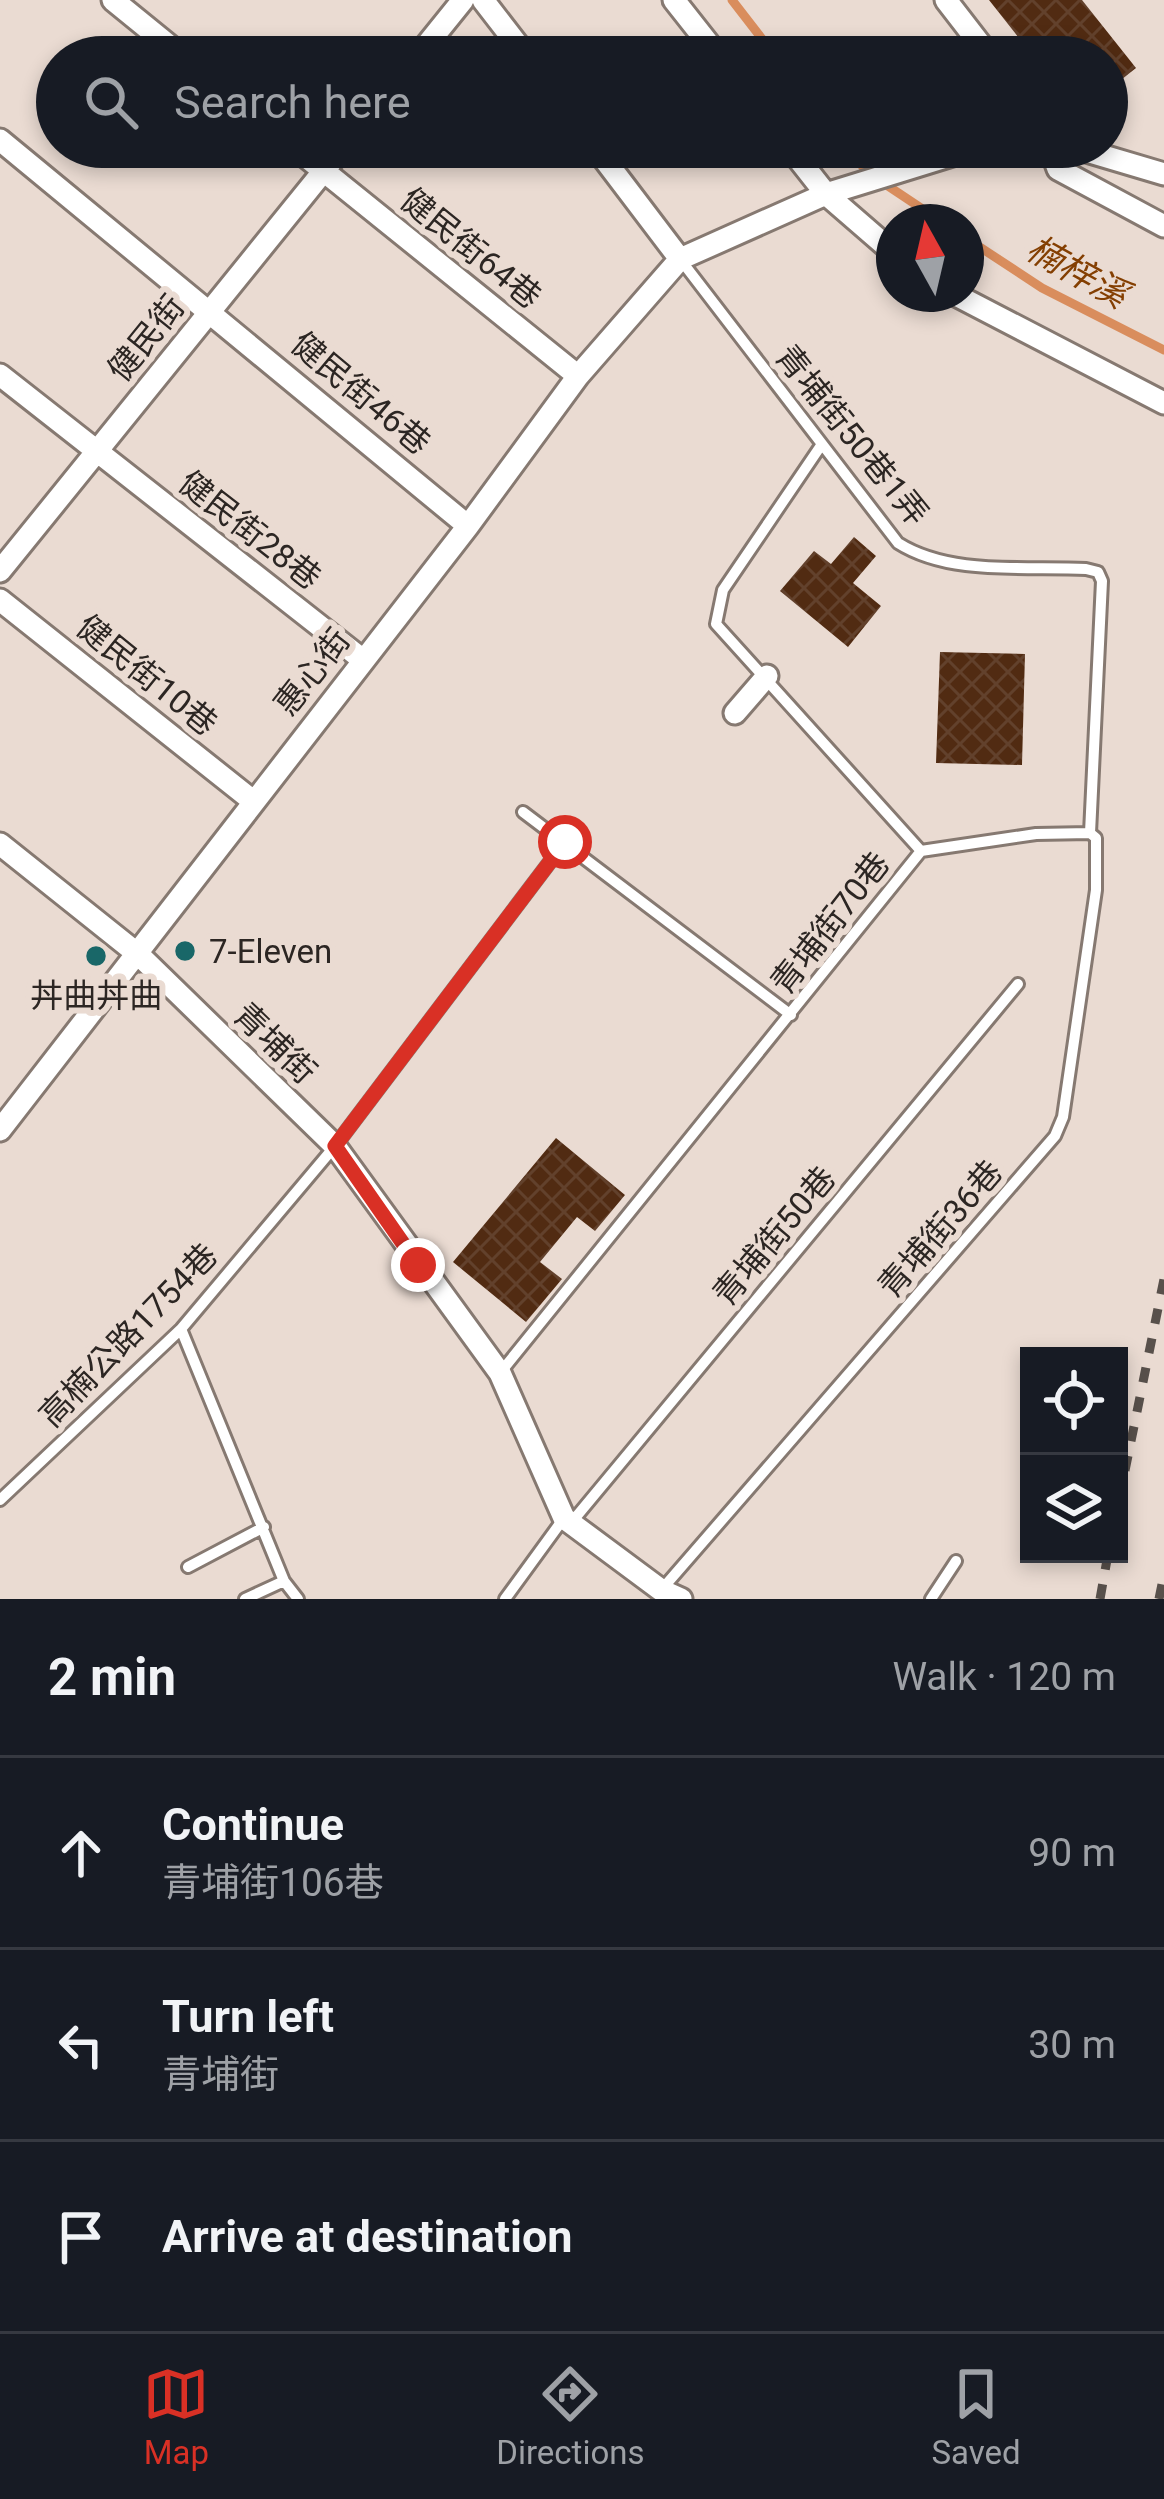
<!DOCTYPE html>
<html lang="en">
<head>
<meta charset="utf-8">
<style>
  body { margin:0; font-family:Roboto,"Noto Sans TC",sans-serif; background:#242831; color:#f1f3f6 }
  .controls { position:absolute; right:36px; bottom:36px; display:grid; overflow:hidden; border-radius:0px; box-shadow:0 6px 18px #0003 }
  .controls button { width:108px; height:108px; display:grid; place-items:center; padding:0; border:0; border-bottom:3px solid #363941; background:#171b24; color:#f1f3f6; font:60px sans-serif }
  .compass { position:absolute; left:876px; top:204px; width:108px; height:108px; border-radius:50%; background:#171b24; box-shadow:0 6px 18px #0003; rotate:352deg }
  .stop { position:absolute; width:36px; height:36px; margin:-27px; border:9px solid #d93025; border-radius:50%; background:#fff }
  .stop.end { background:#d93025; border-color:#fff; box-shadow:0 3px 12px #0008 }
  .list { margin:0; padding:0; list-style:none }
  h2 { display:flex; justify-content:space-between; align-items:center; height:156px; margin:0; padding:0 48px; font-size:51px }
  h2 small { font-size:39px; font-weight:400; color:#9ea1a6 }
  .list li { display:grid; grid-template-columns:78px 1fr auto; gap:36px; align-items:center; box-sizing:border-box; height:192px; padding:0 48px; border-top:3px solid #363941 }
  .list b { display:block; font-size:45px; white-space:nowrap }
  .list p { margin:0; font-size:39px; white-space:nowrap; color:#9ea1a6 }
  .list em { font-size:39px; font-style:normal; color:#9ea1a6 }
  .icon { flex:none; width:66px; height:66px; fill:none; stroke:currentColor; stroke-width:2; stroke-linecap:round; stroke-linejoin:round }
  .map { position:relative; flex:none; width:1164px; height:1599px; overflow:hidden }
  .search { position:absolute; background:#171b24; box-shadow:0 6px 18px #0003; left:36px; right:36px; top:36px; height:132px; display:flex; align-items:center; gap:30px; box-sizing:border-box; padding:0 42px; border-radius:66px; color:#9ea1a6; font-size:45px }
  .sheet { height:732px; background:#171b24 }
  nav { display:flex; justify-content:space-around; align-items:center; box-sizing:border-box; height:168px; border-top:3px solid #363941; background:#171b24; font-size:33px; color:#9ea1a6 }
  nav a { display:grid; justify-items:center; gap:6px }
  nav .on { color:#d93025 }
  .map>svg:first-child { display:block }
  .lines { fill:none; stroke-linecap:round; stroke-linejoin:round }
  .stream { stroke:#d98d5d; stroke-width:9 }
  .building { fill:url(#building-cross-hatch) }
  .lane-casing { stroke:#867971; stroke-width:16 }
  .street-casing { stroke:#867971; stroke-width:27 }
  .lane { stroke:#fff; stroke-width:10 }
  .street { stroke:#fff; stroke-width:21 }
  .rail { stroke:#58504b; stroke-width:9; stroke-dasharray:15 15; stroke-linecap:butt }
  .route { stroke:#d93025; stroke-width:15 }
  .poi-dot { fill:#196768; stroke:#eadbd2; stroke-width:4.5 }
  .labels { text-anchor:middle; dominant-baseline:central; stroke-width:12; stroke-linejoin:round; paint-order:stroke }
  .street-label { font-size:33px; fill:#2c2623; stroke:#eadbd2 }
  .poi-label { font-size:33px; fill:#2c2623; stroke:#eadbd2; text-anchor:start }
  .water-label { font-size:36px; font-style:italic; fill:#843f02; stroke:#eadbd2 }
</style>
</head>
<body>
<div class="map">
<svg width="1164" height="1599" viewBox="0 0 1164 1599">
  <defs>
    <pattern id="building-cross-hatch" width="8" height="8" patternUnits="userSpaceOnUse" patternTransform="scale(3)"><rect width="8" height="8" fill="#512b12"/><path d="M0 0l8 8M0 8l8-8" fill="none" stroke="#62412c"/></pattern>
  </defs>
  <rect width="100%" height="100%" fill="#eadbd2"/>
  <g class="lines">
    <path class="stream" d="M732,0L776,57
      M847,147L867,172L942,222
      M966,238L1042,288L1164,350"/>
  </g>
  <path class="building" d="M989,0H1082L1136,68L1107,91V57H1034Z
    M854,537L876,556L853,583L881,606L848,647L780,591L814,551L831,564Z
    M940,652L1025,654L1022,765L936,763Z
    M556,1138L625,1195L595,1231L577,1217L540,1262L562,1279L526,1322L453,1262Z"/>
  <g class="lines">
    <defs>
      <path id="lane" d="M680,259L898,543C950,576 1025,566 1086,569L1098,572L1102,581L1090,833L1036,834L921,851
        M523,812L791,1015
        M181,1329L284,1581L298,1599
        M500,1373L921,851L716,624L723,590L822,444
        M0,1500L181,1329L335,1146L565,842
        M571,1523L1018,984
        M188,1567L264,1527
        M663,1588L1055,1136L1063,1117L1096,890V838L1090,833
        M245,1599L284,1581
        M505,1599L564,1518
        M931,1599L956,1561"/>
      <path id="street" d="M113,0L183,57
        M483,0L527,57
        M674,0L719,57
        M946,0L990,57
        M417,57L463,0
        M0,140L468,526
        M294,147L578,376
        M595,147L680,259
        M789,147L826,194L894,253
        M1050,147L1058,169L1164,226
        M1073,147L1164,174
        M954,294L1164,403
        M0,375L363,660
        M0,571L343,147
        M0,600L253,801
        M735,713L767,676
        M0,844L139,955L335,1146L500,1373L564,1518L661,1590L681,1599
        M0,1130L468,526L578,376L680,259L826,194L978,147"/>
    </defs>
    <use href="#lane" class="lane-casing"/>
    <use href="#street" class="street-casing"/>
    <use href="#lane" class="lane"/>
    <use href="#street" class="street"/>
    <path class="rail" d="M1119,1500L1164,1279
      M1100,1599L1108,1554
      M1159,1599L1164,1574"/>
  </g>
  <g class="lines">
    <path class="route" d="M418,1265L335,1146L565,842"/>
  </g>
  <g class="poi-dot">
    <circle cx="185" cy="951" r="12"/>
    <circle cx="96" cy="956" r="12"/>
  </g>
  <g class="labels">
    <g class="street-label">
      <text transform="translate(471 248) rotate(39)">健民街64巷</text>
      <text transform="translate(146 338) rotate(-51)">健民街</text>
      <text transform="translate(361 393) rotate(40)">健民街46巷</text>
      <text transform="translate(852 435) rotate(51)">青埔街50巷1弄</text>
      <text transform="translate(250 530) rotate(38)">健民街28巷</text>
      <text transform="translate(312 672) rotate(-52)">惠心街</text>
      <text transform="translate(147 675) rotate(39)">健民街10巷</text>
      <text transform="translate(830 923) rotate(-52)">青埔街70巷</text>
      <text transform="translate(275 1043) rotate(44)">青埔街</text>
      <text transform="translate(940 1229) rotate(-49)">青埔街36巷</text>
      <text transform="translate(774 1236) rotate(-50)">青埔街50巷</text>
      <text transform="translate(128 1335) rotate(-46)">高楠公路1754巷</text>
    </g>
    <g class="poi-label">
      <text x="209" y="951">7-Eleven</text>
      <text x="96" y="995" text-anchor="middle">丼曲丼曲</text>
    </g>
    <g class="water-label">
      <text transform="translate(1077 272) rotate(29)">楠梓溪</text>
    </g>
  </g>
</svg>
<div class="controls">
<button><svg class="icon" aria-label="locate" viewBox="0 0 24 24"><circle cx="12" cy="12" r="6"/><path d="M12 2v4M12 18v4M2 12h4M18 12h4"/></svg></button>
<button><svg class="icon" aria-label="layers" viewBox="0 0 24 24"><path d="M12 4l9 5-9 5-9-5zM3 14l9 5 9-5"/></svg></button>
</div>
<svg class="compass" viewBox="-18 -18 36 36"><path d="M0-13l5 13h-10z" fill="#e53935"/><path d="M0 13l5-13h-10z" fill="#9ea1a6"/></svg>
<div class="stop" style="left:565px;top:842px"></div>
<div class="stop end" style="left:418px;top:1265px"></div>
<div class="search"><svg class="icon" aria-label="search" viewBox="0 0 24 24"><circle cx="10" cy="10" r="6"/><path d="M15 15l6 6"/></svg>Search here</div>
</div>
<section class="sheet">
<h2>2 min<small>Walk · 120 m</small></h2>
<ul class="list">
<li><svg class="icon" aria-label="ahead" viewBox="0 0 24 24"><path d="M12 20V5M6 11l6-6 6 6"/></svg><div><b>Continue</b><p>青埔街106巷</p></div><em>90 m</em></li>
<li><svg class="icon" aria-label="left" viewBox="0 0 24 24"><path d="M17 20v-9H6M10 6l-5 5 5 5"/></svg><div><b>Turn left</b><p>青埔街</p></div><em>30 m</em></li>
<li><svg class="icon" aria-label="arrive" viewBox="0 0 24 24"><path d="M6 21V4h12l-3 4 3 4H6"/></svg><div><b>Arrive at destination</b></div></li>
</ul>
</section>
<nav>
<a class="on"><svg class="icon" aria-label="map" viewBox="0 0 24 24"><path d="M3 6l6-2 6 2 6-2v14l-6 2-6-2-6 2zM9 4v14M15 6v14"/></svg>Map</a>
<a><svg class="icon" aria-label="directions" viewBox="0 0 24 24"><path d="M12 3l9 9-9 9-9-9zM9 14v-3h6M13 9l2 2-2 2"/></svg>Directions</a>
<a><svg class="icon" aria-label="saved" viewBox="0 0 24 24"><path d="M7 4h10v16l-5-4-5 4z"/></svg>Saved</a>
</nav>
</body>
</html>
